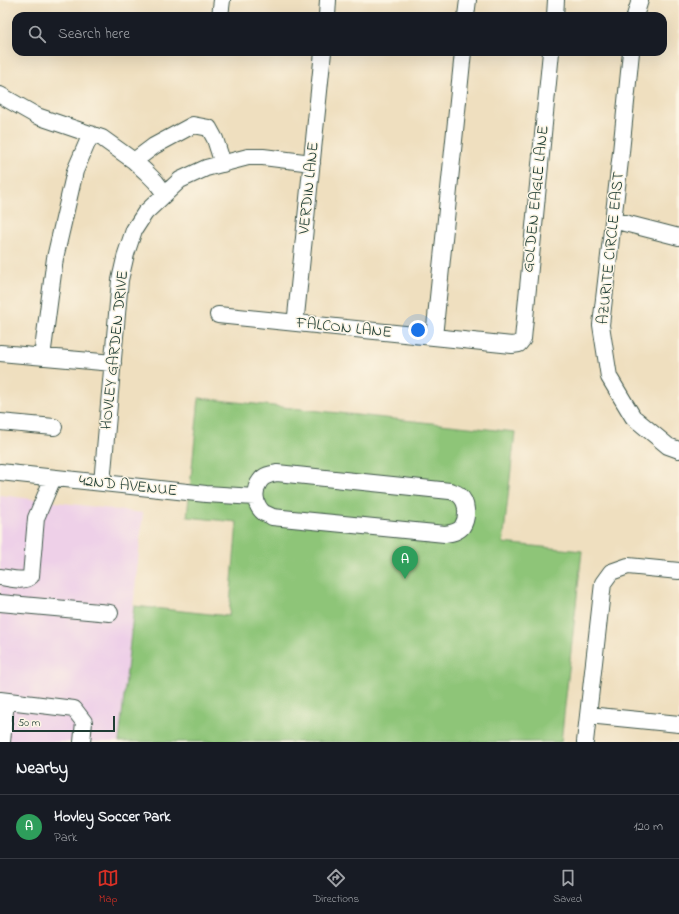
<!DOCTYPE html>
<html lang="en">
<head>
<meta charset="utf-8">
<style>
  body { margin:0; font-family:"Indie Flower",sans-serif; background:#20242c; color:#f1f3f6 }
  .scale { position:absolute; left:12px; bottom:10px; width:103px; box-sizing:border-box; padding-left:4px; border:2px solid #1f3d34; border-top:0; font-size:11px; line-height:14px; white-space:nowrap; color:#1f3d34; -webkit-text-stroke:3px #fcf5e5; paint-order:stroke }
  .you { position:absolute; left:418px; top:330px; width:14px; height:14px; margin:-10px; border:3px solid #fff; border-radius:50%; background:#1a73e8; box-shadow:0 0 0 6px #1a73e833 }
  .badge { display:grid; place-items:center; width:26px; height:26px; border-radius:50%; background:#d93025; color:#fff; font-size:13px; font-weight:700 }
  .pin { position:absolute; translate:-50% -33px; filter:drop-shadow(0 1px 2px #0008) }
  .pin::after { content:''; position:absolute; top:21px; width:14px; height:12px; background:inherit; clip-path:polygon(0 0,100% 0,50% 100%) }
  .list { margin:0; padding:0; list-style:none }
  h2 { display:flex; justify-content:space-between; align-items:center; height:52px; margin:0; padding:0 16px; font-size:17px }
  h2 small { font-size:13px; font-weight:400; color:#9ea1a6 }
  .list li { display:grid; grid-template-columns:26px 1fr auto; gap:12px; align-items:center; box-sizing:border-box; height:64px; padding:0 16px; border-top:1px solid #363941 }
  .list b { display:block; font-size:15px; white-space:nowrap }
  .list p { margin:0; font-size:13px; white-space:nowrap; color:#9ea1a6 }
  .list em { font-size:13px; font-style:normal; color:#9ea1a6 }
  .icon { flex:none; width:22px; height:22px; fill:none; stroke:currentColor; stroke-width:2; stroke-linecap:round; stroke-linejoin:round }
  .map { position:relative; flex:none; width:679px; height:742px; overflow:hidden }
  .search { position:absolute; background:#171b24; box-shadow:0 4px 16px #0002; left:12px; right:12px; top:12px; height:44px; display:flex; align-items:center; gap:10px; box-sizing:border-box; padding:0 14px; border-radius:12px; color:#9ea1a6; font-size:15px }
  .sheet { height:116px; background:#171b24 }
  nav { display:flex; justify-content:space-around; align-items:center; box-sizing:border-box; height:56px; border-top:1px solid #363941; background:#171b24; font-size:11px; color:#9ea1a6 }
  nav a { display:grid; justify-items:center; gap:2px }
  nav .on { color:#d93025 }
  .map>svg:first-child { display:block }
  .built { fill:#eed0e8 }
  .green { fill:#8ec578; stroke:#568156 }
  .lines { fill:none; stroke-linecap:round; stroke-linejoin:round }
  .minor-casing { stroke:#3e5549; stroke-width:18 }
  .minor { stroke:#fff; stroke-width:16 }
  .labels { text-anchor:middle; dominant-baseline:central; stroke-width:3; stroke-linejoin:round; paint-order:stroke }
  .street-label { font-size:16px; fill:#1f3d34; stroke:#fcf5e5 }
</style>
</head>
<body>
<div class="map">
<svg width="679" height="742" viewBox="0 0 679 742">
  <rect width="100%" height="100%" fill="#fcf5e5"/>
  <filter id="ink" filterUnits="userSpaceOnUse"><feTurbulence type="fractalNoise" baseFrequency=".025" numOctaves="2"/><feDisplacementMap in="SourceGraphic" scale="8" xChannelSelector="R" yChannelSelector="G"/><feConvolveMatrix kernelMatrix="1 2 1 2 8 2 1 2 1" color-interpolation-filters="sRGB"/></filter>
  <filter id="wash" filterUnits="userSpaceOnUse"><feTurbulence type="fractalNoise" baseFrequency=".012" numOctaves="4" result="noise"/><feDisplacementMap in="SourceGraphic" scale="16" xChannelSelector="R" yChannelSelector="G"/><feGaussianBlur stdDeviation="0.9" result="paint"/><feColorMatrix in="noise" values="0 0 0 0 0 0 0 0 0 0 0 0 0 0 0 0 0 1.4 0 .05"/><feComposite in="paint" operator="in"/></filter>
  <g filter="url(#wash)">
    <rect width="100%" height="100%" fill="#efdfbf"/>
    <path class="built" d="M0,495L143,513L119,742H0Z"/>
    <path class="green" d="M199,398L515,432L503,543L582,551L561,742H119L134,606L229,616L237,522L187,517Z"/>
  </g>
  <g filter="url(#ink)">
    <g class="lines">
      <defs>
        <path id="minor" d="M220,16L222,0
          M327,16L328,0
          M466,16L468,0
          M555,16L556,0
          M635,16L640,0
          M631,52L621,152L601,325L609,377L633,417L668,446L679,450
          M0,95L37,116L102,138L134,161L146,172L156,182L165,194
          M134,161L154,146L193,125L209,128L215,139L223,164
          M613,220L679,237
          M218,315L512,345L519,344L523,339L551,52
          M296,323V316L323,52
          M434,337L463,52
          M0,353L113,363
          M42,357L55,258L75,171L91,134
          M0,422L54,427
          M0,472L206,494L255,497
          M277,473L450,491C453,492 457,493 459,495C468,502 468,518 462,527C458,532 451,533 445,534L272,517C270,515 266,514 264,513C254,505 253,490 260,481C264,475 271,474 277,473Z
          M102,483L120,280L126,254L134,230L145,213L180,180L206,168L248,157H263L312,163
          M0,577C10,578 24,583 31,576L36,518L53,478
          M0,603L110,613
          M0,700L74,709L84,722L82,742
          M588,715L679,724
          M2,742L6,701
          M585,742L603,583L611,572L628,566L679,571"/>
      </defs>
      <use href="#minor" class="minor-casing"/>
      <use href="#minor" class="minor"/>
    </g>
  </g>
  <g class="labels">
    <g class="street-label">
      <text transform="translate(309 188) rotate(-84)">VERDIN LANE</text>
      <text transform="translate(536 199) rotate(-84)">GOLDEN EAGLE LANE</text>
      <text transform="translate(611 248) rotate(-84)">AZURITE CIRCLE EAST</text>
      <text transform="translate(344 328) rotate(6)">FALCON LANE</text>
      <text transform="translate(115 350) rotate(-84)">HOVLEY GARDEN DRIVE</text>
      <text transform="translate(128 486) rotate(6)">42ND AVENUE</text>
    </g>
  </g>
</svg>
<div class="scale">50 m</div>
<div class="you"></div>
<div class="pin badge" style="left:405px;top:579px;background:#2e9e5b">A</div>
<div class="search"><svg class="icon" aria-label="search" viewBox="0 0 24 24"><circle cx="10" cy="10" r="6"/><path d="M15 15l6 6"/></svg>Search here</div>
</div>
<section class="sheet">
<h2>Nearby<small></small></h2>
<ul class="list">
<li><span class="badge" style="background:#2e9e5b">A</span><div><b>Hovley Soccer Park</b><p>Park</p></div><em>120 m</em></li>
</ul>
</section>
<nav>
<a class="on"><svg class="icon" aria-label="map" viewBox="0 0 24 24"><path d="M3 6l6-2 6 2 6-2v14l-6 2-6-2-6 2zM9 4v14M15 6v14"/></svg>Map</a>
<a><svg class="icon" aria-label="directions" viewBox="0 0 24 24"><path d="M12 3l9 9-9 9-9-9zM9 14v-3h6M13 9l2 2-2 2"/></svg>Directions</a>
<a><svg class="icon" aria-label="saved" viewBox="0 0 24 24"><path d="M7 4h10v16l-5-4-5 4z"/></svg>Saved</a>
</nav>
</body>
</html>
